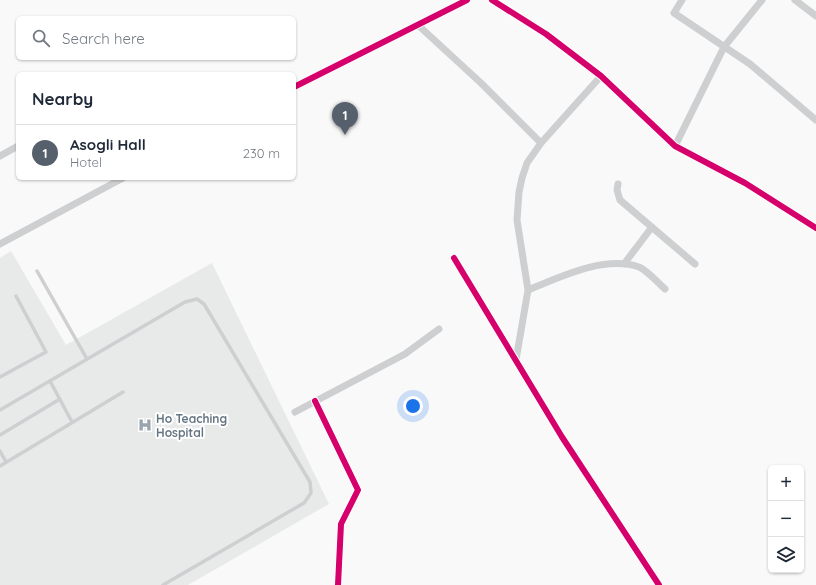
<!DOCTYPE html>
<html lang="en">
<head>
<meta charset="utf-8">
<style>
  body { margin:0; font-family:Quicksand,sans-serif; background:#f6f6f7; color:#1f2937 }
  .controls { position:absolute; right:12px; bottom:12px; display:grid; overflow:hidden; border-radius:6px; box-shadow:0 1px 3px #0004 }
  .controls button { width:36px; height:36px; display:grid; place-items:center; padding:0; border:0; border-bottom:1px solid #e0e1e3; background:#fff; color:#1f2937; font:20px sans-serif }
  .you { position:absolute; left:413px; top:406px; width:14px; height:14px; margin:-10px; border:3px solid #fff; border-radius:50%; background:#1a73e8; box-shadow:0 0 0 6px #1a73e833 }
  .badge { display:grid; place-items:center; width:26px; height:26px; border-radius:50%; background:#56606c; color:#fff; font-size:13px; font-weight:700 }
  .pin { position:absolute; translate:-50% -33px; filter:drop-shadow(0 1px 2px #0008) }
  .pin::after { content:''; position:absolute; top:21px; width:14px; height:12px; background:inherit; clip-path:polygon(0 0,100% 0,50% 100%) }
  .list { margin:0; padding:0; list-style:none }
  h2 { display:flex; justify-content:space-between; align-items:center; height:52px; margin:0; padding:0 16px; font-size:17px }
  h2 small { font-size:13px; font-weight:400; color:#747a83 }
  .list li { display:grid; grid-template-columns:26px 1fr auto; gap:12px; align-items:center; box-sizing:border-box; height:56px; padding:0 16px; border-top:1px solid #e0e1e3 }
  .list b { display:block; font-size:15px; white-space:nowrap }
  .list p { margin:0; font-size:13px; white-space:nowrap; color:#747a83 }
  .list em { font-size:13px; font-style:normal; color:#747a83 }
  .icon { flex:none; width:22px; height:22px; fill:none; stroke:currentColor; stroke-width:2; stroke-linecap:round; stroke-linejoin:round }
  .map { position:relative; flex:none; width:816px; height:585px; overflow:hidden }
  .search { position:absolute; background:#fff; box-shadow:0 1px 3px #0004; left:16px; top:16px; width:280px; height:44px; display:flex; align-items:center; gap:10px; box-sizing:border-box; padding:0 14px; border-radius:6px; color:#747a83; font-size:15px }
  .panel { position:absolute; background:#fff; box-shadow:0 1px 3px #0004; left:16px; top:72px; width:280px; height:108px; border-radius:6px }
  .map>svg:first-child { display:block }
  .built { fill:#e8e9e9 }
  .lines { fill:none; stroke-linecap:round; stroke-linejoin:round }
  .lane { stroke:#cecfd0; stroke-width:3.5 }
  .street { stroke:#cecfd0; stroke-width:7 }
  .cycleway-casing { stroke:#fff; stroke-width:8 }
  .cycleway { stroke:#d6006c; stroke-width:6 }
  .labels { text-anchor:middle; dominant-baseline:central; stroke-width:4; stroke-linejoin:round; paint-order:stroke }
  .poi-label { font-size:12px; font-weight:bold; fill:#657683; stroke:#fff; text-anchor:start }
</style>
</head>
<body>
<div class="map">
<svg width="816" height="585" viewBox="0 0 816 585">
  <rect width="100%" height="100%" fill="#f9f9f9"/>
  <path class="built" d="M11,251L66,345L212,263L329,504L188,585H0V258Z"/>
  <g class="lines">
    <path class="lane" d="M37,271L87,359
      M0,377L46,352L16,296
      M50,381L72,422
      M0,410L185,302L197,299L204,304L310,482L311,493L304,503L163,585
      M0,435L60,399
      M0,451L6,462
      M0,466L123,392"/>
    <path class="street" d="M492,0L546,34L601,76L675,146L745,183L816,228
      M682,0L674,13L750,64L816,120
      M795,0L816,16
      M419,26L481,83L541,143
      M294,87L467,0
      M675,146L724,47L762,0
      M0,156L18,146
      M618,184L617,190L620,200L695,264
      M0,244L123,178
      M454,258L562,437L659,585
      M624,264L652,227
      M528,290C560,277 604,255 639,267C648,271 658,283 665,289
      M516,360L528,290L517,220L519,192L522,178L527,163L541,143L601,76
      M315,401L358,490L341,524L338,585
      M295,412L405,354L439,329"/>
    <defs>
      <path id="cycleway" d="M492,0L546,34L601,76L675,146L745,183L816,228
        M294,87L467,0
        M454,258L562,437L659,585
        M315,401L358,490L341,524L338,585"/>
    </defs>
    <use href="#cycleway" class="cycleway-casing"/>
    <use href="#cycleway" class="cycleway"/>
  </g>
  <defs>
    <symbol id="hospital-bare" viewBox="-9 -9 18 18"><path d="M-5-5h3v3.5h4V-5h3V5h-3V1.5h-4V5h-3Z" fill="#99a4ac" stroke="#fff" stroke-width="2.5" paint-order="stroke"/></symbol>
  </defs>
  <g fill-rule="evenodd">
    <use href="#hospital-bare" x="135" y="415" width="20" height="20"/>
  </g>
  <g class="labels">
    <g class="poi-label">
      <text x="156" y="418">Ho Teaching<tspan x="156" dy="14">Hospital</tspan></text>
    </g>
  </g>
</svg>
<div class="controls">
<button>+</button>
<button>−</button>
<button><svg class="icon" aria-label="layers" viewBox="0 0 24 24"><path d="M12 4l9 5-9 5-9-5zM3 14l9 5 9-5"/></svg></button>
</div>
<div class="you"></div>
<div class="pin badge" style="left:345px;top:135px">1</div>
<div class="search"><svg class="icon" aria-label="search" viewBox="0 0 24 24"><circle cx="10" cy="10" r="6"/><path d="M15 15l6 6"/></svg>Search here</div>
<section class="panel">
<h2>Nearby<small></small></h2>
<ul class="list">
<li><span class="badge">1</span><div><b>Asogli Hall</b><p>Hotel</p></div><em>230 m</em></li>
</ul>
</section>
</div>
</body>
</html>
